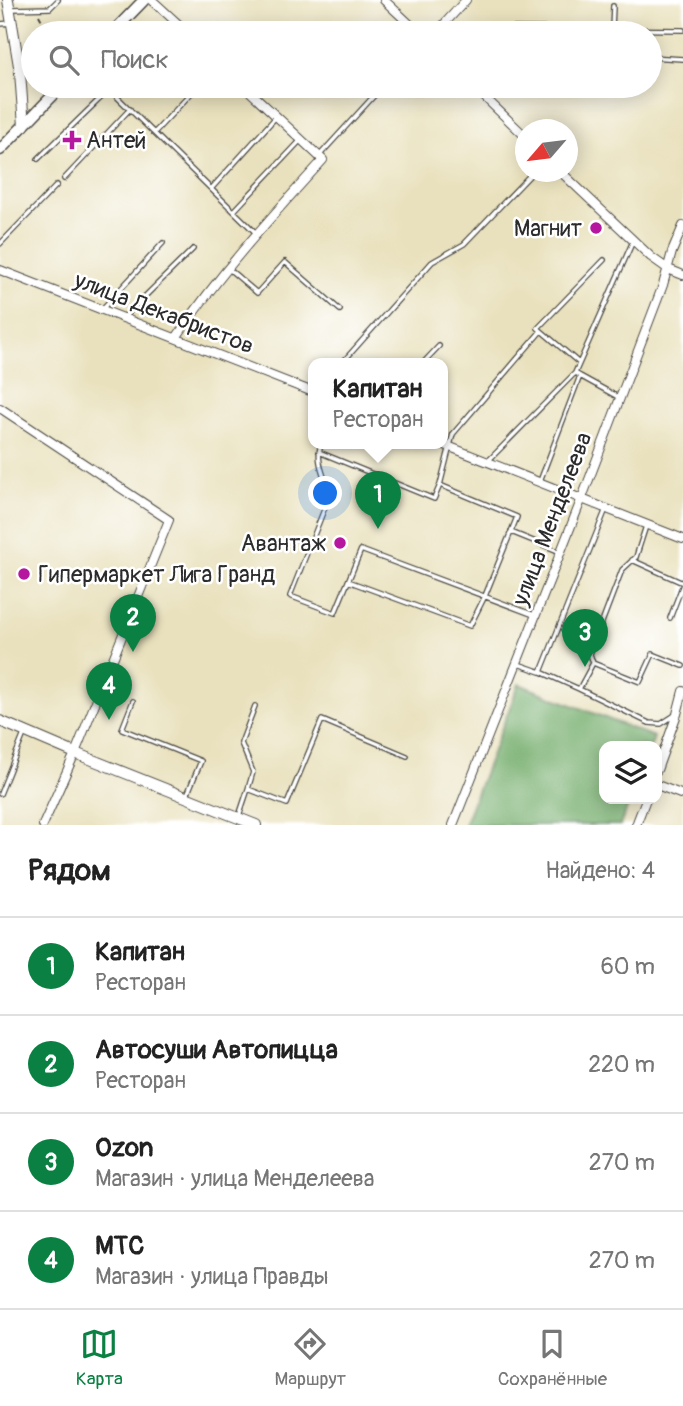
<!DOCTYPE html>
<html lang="ru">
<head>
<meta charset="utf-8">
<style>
  body { margin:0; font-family:Pangolin,sans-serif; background:#f2f2f2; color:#222 }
  .controls { position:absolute; right:21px; bottom:21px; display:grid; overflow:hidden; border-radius:14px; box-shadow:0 4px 18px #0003 }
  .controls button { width:63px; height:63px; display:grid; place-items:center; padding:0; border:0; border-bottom:2px solid #e0e0e0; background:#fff; color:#222; font:35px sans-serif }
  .compass { position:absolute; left:515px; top:119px; width:63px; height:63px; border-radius:50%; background:#fff; box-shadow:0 4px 18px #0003; rotate:242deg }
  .you { position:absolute; left:326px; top:494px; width:24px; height:24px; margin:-18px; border:5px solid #fff; border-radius:50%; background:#1a73e8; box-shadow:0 0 0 10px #1a73e833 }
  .badge { display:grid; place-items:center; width:46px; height:46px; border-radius:50%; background:#0b8043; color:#fff; font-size:23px; font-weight:700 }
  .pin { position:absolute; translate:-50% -58px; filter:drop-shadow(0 2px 4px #0008) }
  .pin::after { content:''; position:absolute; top:37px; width:24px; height:21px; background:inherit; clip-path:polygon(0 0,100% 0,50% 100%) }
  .popup { position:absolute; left:308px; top:358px; width:140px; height:91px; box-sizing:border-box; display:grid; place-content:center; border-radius:14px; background:#fff; filter:drop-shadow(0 2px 5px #0005); font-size:23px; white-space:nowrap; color:#767676 }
  .popup b { font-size:26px; color:#222 }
  .popup::after { content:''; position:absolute; left:50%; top:100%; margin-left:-14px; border:14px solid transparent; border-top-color:#fff }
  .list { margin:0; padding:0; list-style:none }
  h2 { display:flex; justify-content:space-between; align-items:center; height:91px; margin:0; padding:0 28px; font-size:30px }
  h2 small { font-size:23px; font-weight:400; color:#767676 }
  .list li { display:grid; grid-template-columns:46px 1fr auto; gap:21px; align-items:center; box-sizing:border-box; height:98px; padding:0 28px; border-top:2px solid #e0e0e0 }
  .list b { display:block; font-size:26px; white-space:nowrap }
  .list p { margin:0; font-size:23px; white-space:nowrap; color:#767676 }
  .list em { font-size:23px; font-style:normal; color:#767676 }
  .icon { flex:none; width:38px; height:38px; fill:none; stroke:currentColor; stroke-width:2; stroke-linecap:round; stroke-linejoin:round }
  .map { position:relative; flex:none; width:683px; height:825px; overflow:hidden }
  .search { position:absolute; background:#fff; box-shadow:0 4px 18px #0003; left:21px; right:21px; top:21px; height:77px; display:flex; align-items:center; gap:18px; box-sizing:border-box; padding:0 24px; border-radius:38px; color:#767676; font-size:26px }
  .sheet { height:483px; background:#fff }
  nav { display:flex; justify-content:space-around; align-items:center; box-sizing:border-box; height:98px; border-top:2px solid #e0e0e0; background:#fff; font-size:19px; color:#767676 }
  nav a { display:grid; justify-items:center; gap:4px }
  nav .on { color:#0b8043 }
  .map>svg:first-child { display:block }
  .forest { fill:#74ad6c; stroke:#506c4c; stroke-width:2 }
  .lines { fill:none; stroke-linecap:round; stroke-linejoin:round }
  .service-casing { stroke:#484641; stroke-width:6 }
  .minor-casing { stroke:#484641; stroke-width:10 }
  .tertiary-casing { stroke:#484641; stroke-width:12 }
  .secondary-casing { stroke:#484641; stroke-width:13 }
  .path { stroke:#484641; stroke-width:2; stroke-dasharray:5 5; stroke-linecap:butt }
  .service { stroke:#fff; stroke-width:3.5 }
  .minor { stroke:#fff; stroke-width:8 }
  .tertiary { stroke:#fff; stroke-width:10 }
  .secondary { stroke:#fff; stroke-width:10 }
  .poi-dot { fill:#b5179e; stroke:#fff; stroke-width:2.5 }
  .labels { text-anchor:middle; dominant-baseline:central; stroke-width:5; stroke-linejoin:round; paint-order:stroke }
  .poi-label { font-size:23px; fill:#2b2b2b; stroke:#fff; text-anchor:start }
  .street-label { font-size:23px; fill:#2b2b2b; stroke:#fff }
</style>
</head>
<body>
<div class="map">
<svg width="683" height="825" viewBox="0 0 683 825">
  <rect width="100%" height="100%" fill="#fff"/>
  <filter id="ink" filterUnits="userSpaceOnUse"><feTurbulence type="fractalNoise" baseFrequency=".0143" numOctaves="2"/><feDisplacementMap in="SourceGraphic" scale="14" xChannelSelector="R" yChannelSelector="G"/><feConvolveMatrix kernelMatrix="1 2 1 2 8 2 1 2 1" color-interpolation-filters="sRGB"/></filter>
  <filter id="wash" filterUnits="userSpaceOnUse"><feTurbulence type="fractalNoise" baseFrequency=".00686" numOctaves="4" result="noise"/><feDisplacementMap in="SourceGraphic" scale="28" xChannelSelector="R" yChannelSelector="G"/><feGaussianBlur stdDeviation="1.57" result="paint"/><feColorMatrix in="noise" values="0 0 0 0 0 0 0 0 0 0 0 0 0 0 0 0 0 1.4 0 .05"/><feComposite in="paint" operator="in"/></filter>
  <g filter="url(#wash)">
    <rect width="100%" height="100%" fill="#e9e1bd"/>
    <path class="forest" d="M519,684L654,737L651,746H604V799H631L620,825H464Z"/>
  </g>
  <g filter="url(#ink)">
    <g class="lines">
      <defs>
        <path id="service" d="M12,9L50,8L58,0
          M0,24L12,23
          M612,29L613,6
          M440,30L488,28L683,30
          M161,33L172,22
          M650,57L683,59
          M106,86L256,233
          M154,133L198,86
          M319,156L383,86
          M38,159L113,86
          M64,179L130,109
          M211,189L275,118
          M234,211L300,141
          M0,244L57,185
          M230,270L257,293L285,262L340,310
          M103,308L163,243
          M125,316L193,249
          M342,363L432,262L464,244L533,172
          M423,363L439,346
          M579,363L538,328L604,260
          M580,376L618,397
          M321,443C314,468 331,480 327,502L290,596L335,613L361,550L534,615
          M319,452L434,499L440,485
          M488,461L575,373L633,241
          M540,481L580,376L575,373
          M646,526L636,557L622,570L590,654L593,663L640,682L653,654L683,666
          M511,532L558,551
          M632,560L683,583
          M348,581L470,626L485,596L517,517L440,485L453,434L541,331
          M670,618L683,584
          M518,664L541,672L606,509
          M541,672L579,689L593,663
          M579,689L649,723L661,724L675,715
          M133,701L122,729L201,761L187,795
          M248,789L253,772L241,743L255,706
          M0,794L24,734
          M239,816L248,789L287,804L322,720L407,756"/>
        <path id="minor" d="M152,0L188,33
          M384,0L419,33
          M436,33L466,0
          M473,86L526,137
          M561,172L651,257L668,269L683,275
          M0,270L313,392
          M176,338C219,274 271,217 323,160L244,86
          M0,408L169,520L75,753L43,825
          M440,443L683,539
          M657,770L677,714L683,691
          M657,785L683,795
          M453,825L582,498L663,285L672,252L683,226
          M636,825L646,799"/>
        <path id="tertiary" d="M8,0L20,72L24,126
          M0,721L75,753L256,825"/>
        <path id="secondary" d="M112,33L144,0
          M0,150L62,86"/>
      </defs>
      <use href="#service" class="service-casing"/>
      <use href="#minor" class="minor-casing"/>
      <use href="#tertiary" class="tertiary-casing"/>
      <use href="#secondary" class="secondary-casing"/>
      <path class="path" d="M39,15L45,26L53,33"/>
      <use href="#service" class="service"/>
      <use href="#minor" class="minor"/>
      <use href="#tertiary" class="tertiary"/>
      <use href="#secondary" class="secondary"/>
    </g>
  </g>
  <g class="poi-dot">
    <path d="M68.5 129.5h7v7h7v7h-7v7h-7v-7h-7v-7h7z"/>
    <circle cx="596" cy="228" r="7"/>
    <circle cx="340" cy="543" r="7"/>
    <circle cx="24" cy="574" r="7"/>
  </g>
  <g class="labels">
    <g class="poi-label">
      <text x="86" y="140">Антей</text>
      <text x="582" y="228" text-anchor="end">Магнит</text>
      <text x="326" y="543" text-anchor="end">Авантаж</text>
      <text x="38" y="574">Гипермаркет Лига Гранд</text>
    </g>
    <g class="street-label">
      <text transform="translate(164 313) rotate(21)">улица Декабристов</text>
      <text transform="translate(552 519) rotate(-69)">улица Менделеева</text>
    </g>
  </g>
</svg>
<div class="controls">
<button><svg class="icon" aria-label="layers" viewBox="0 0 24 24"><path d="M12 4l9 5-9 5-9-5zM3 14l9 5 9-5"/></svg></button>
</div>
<svg class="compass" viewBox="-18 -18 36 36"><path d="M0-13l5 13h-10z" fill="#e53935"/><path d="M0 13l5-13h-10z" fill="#767676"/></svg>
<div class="you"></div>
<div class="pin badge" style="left:378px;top:529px">1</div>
<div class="popup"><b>Капитан</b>Ресторан</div>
<div class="pin badge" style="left:133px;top:652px">2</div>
<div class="pin badge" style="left:585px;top:667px">3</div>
<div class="pin badge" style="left:109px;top:720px">4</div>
<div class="search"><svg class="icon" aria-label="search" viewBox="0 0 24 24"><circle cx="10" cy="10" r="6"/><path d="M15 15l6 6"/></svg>Поиск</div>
</div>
<section class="sheet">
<h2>Рядом<small>Найдено: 4</small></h2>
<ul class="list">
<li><span class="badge">1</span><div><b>Капитан</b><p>Ресторан</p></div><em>60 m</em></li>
<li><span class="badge">2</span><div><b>Автосуши Автопицца</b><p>Ресторан</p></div><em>220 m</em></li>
<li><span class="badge">3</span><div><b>Ozon</b><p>Магазин · улица Менделеева</p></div><em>270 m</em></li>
<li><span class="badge">4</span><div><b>МТС</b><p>Магазин · улица Правды</p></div><em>270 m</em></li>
</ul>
</section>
<nav>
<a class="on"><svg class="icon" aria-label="map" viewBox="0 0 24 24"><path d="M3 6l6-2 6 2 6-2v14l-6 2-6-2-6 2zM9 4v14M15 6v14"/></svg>Карта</a>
<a><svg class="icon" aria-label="directions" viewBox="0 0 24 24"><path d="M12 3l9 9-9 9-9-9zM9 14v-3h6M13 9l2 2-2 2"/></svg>Маршрут</a>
<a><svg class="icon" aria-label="saved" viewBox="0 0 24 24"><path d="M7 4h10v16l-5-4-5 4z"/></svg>Сохранённые</a>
</nav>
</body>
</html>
